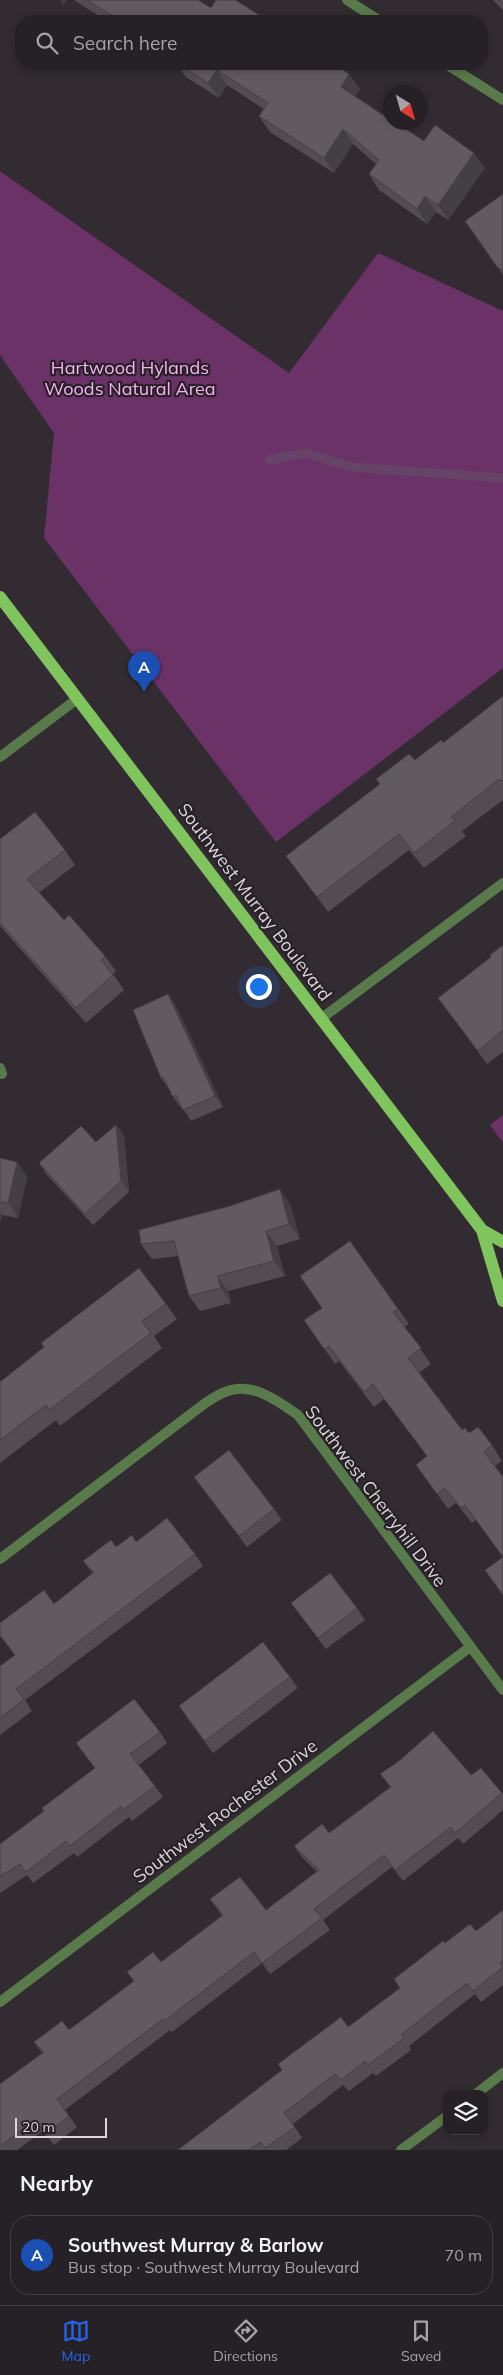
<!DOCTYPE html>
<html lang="en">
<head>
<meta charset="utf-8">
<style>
  body { margin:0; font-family:Mulish,sans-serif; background:#2e292e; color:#f1f3f6 }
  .controls { position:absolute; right:15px; bottom:15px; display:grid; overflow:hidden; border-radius:10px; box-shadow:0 2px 8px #0003 }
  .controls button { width:45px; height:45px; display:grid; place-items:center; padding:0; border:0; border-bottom:1px solid #423e43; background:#262126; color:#f1f3f6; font:25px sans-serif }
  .compass { position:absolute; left:383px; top:85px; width:45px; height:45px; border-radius:50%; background:#262126; box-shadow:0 2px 8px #0003; rotate:143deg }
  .scale { position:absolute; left:15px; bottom:12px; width:92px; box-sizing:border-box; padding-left:5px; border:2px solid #dad6d9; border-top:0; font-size:14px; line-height:18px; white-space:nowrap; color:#dad6d9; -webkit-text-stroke:4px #282228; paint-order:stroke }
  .you { position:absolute; left:258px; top:986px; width:18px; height:18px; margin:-12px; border:4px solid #fff; border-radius:50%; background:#1a73e8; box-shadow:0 0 0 8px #1a73e833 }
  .badge { display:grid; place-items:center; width:32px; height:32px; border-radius:50%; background:#2563eb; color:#fff; font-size:16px; font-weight:700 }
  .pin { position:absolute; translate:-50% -41px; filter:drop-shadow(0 1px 2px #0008) }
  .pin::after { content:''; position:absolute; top:26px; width:18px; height:15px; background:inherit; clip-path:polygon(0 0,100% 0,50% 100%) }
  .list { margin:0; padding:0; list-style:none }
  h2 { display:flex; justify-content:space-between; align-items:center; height:65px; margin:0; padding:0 20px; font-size:21px }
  h2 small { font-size:16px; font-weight:400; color:#a4a3a7 }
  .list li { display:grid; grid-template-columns:32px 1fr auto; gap:15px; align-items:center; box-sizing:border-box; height:80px; margin:0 10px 10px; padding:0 10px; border:1px solid #423e43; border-radius:20px }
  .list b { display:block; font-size:19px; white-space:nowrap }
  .list p { margin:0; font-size:16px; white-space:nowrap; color:#a4a3a7 }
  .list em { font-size:16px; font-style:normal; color:#a4a3a7 }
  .icon { flex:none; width:28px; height:28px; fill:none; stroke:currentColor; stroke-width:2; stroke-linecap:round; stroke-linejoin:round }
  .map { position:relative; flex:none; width:503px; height:2150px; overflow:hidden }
  .search { position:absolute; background:#262126; box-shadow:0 2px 8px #0003; left:15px; right:15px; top:15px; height:55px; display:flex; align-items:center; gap:12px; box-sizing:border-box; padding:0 18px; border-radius:20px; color:#a4a3a7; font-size:19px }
  .sheet { height:155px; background:#262126 }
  nav { display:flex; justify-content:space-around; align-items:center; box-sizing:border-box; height:70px; border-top:1px solid #423e43; background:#262126; font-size:14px; color:#a4a3a7 }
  nav a { display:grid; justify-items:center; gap:2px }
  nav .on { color:#2563eb }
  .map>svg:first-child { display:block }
  .green { fill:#6b3268 }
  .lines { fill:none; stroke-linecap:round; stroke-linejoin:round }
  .stream { stroke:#646; stroke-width:9 }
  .minor { stroke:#597a4a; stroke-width:10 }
  .primary { stroke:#80c45e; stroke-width:12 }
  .wall { fill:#534d53 }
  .shaded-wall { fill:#443f43 }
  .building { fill:#615a60; stroke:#443f43 }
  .labels { text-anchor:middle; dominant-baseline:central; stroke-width:4.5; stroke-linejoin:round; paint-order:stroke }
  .park-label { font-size:18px; fill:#f8b0f3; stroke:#282228 }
  .street-label { font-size:18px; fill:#dad6d9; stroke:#282228 }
</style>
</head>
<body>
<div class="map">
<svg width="503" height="2150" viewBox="0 0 503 2150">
  <rect width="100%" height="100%" fill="#322c32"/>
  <path class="green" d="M0,171L289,373L378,253L503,311V668L276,842L44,538L54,433L0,355Z
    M503,1115V1143L490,1125Z"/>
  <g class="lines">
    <path class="stream" d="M269,460L306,453L352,467L503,478"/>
    <path class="minor" d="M347,0L380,21
      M446,64L503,100
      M0,757L77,699
      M322,1018L503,883
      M0,1068L2,1074
      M0,1559L204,1404C210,1400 217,1395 225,1392C251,1381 277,1400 298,1415L503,1690
      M0,2002L470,1647
      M476,2094L503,2073
      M401,2150L447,2116"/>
    <path class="primary" d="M0,597L482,1230L503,1301
      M482,1230L503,1242"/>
  </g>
  <path class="wall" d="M74,0H198L211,8L269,21H107Z
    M493,0H503V10Z
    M174,64H334L360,89L355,96L424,141L485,168L448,220L436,212L427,224L379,190L369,174L376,164L353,144L334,173L270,132L259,116L264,109L227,85L219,98L186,77L178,66Z
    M503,194V275L476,237Z
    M503,696V800L462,831L466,836L424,868L409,850L328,912L286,856L415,760L443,743Z
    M0,839L65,850L75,865L39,893L64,920L105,956L116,971L113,974L124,990L86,1023L0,926Z
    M503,945V1052L487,1064L438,998L491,958Z
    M168,994L176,1006L223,1107L191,1121L182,1107L181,1108L173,1097L169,1089L161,1078Z
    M116,1125L124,1136L129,1192L93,1225L47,1175L39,1163L96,1142Z
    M0,1158L17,1162L27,1177L18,1218L2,1215L1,1221H0Z
    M290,1204L300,1239L277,1246L285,1276L228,1291L231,1303L200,1311L189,1296L179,1256L152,1259L141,1244Z
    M350,1241L409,1324L404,1327L431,1364L419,1373L462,1430L469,1433L492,1445L502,1461L495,1466L503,1477V1596L485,1570L503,1557L476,1520L472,1523L456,1503L448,1509L416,1465L427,1456L384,1399L374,1407L339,1361L335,1364L304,1320L322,1308Z
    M166,1304L177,1319L154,1336L162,1348L60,1426L56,1420L0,1463V1382Z
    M194,1477L274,1509L282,1520L247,1547Z
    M132,1535L136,1542L195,1554L203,1566L25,1700L32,1711L0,1735V1666L15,1655L0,1636V1623L54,1604L93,1574L83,1561L116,1547Z
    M291,1603L357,1608L365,1620L326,1649Z
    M290,1677L298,1688L213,1753L186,1717Z
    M160,1732L167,1743L139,1765L163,1797L132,1821L129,1817L77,1857L74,1853L33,1883L27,1875L0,1893V1844L44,1811L95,1768L76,1743Z
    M380,1774L471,1775L502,1793L503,1794V1810L463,1844L458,1838L403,1881L392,1867L323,1920L330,1930L270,1974L262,1963L172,2032L170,2030L65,2110L77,2127L54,2145L43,2131L17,2150H0V2084L42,2053L34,2042L69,2030L134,1981L127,1972L161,1962L222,1916L210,1899L266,1910L317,1872L302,1857L294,1846L329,1833L390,1787Z
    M503,1910V1985L481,2002L475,1994L409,2046L411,2050L376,2076L373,2073L349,2091L343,2085L293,2124L302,2138L286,2150H178L348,2027L400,1988L445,1943L476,1931Z"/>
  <path class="shaded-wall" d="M60,0H67L63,5Z
    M217,70L227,85L219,98L208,83Z
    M349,74L360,89L351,102L341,87Z
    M343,129L353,144L334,173L324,158Z
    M474,153L485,168L448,220L438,205Z
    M425,196L436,212L427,224L417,209Z
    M168,994L176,1006L223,1107L215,1096Z
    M116,1125L124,1136L129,1192L121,1181Z
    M17,1162L27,1177L18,1218L8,1203Z
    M280,1189L290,1204L300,1239L289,1224Z
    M0,1212L2,1215L1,1221L0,1220Z
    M266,1231L277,1246L285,1276L274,1261Z
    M217,1276L228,1291L231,1303L221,1288Z"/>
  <path class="building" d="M87,0H198L211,8L216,0H235L269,21H121Z
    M498,0H503V4Z
    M178,64H334L349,74L341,87L390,120V122H395L424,141L435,125L474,153L438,205L425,196L417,209L369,174L379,160L343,129L324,158L259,116L268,103L217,70L208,83Z
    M503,194V270L498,268L465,221Z
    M503,696V779L501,781L499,779L451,817L455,821L414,853L399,834L317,897L286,856L380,784L376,779L409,754L415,760L441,740L443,743Z
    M35,812L65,850L27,879L64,920L69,915L105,956L101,960L113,975L76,1008L0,923V839Z
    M503,945V1030L478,1051L438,998L491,957L490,955Z
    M168,994L215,1096L183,1110L176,1095L173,1097L163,1077L161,1078L133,1010Z
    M116,1125L121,1181L85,1214L39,1163L81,1126L96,1142Z
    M0,1158L17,1162L8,1203L0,1202Z
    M280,1189L289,1224L266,1231L274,1261L217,1276L221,1288L189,1296L174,1241L141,1244L139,1230L230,1206Z
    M350,1241L398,1309L393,1312L421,1348L408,1358L462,1430L465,1428L469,1433L478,1427L492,1445L484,1452L503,1477V1595L485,1570L503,1557L465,1505L461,1508L445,1488L437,1494L416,1465L427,1456L373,1384L364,1392L329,1346L324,1349L304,1320L322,1308L300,1276Z
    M139,1268L166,1304L142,1321L151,1333L49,1410L46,1405L0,1440V1382L44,1347L41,1343Z
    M229,1450L274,1509L239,1536L194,1477Z
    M167,1518L195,1554L16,1689L24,1699L0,1718V1666L15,1655L0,1635V1623L44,1590L54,1604L94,1572L83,1561L111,1540L116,1547L132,1535L136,1542Z
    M330,1573L357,1608L318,1638L291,1603Z
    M263,1642L290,1677L205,1741L179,1706Z
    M134,1699L160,1732L130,1754L155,1786L124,1809L121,1806L70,1846L66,1841L26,1872L20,1864L0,1876V1844L44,1811L42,1808L95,1768L76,1743Z
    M433,1731L471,1775L481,1768L502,1793L455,1833L451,1827L395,1870L384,1855L314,1909L322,1918L262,1963L254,1952L164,2021L163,2019L57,2099L69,2116L46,2134L35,2120L0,2146V2084L44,2052L34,2042L62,2021L69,2030L134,1981L127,1972L153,1952L161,1962L223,1915L210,1899L240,1877L266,1910L319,1870L294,1846L322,1824L329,1833L391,1787L380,1774L399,1761Z
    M503,1910V1960L500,1963L503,1967L473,1991L467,1983L401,2035L404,2038L368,2065L365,2061L341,2080L335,2074L284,2113L295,2127L265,2148L260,2142L249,2150H178L282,2070L278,2064L341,2017L348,2027L400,1988L394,1979L443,1941L445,1943L470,1924L476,1931Z"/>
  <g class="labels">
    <g class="park-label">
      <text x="130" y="367">Hartwood Hylands<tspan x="130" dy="21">Woods Natural Area</tspan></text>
    </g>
    <g class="street-label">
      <text transform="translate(255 902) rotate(53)">Southwest Murray Boulevard</text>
      <text transform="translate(376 1496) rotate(53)">Southwest Cherryhill Drive</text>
      <text transform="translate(225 1811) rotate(-37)">Southwest Rochester Drive</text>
    </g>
  </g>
</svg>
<div class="controls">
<button><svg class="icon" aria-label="layers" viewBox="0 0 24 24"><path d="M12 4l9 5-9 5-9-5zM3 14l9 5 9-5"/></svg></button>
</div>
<svg class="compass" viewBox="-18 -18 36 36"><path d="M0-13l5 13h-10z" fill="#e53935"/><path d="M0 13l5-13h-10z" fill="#a4a3a7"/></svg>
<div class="scale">20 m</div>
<div class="you"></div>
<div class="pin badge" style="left:144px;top:692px;background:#1a4fb4">A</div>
<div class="search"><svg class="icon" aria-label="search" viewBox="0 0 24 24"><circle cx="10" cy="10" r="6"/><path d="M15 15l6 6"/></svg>Search here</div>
</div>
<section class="sheet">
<h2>Nearby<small></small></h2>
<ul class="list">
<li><span class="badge" style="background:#1a4fb4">A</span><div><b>Southwest Murray &amp; Barlow</b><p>Bus stop · Southwest Murray Boulevard</p></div><em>70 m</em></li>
</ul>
</section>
<nav>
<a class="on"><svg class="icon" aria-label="map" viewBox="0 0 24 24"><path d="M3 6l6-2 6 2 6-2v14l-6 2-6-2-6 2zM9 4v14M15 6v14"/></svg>Map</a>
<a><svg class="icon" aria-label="directions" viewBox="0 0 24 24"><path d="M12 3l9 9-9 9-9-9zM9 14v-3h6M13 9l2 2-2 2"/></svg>Directions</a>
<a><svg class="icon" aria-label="saved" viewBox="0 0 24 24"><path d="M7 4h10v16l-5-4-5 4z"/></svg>Saved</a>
</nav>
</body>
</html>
